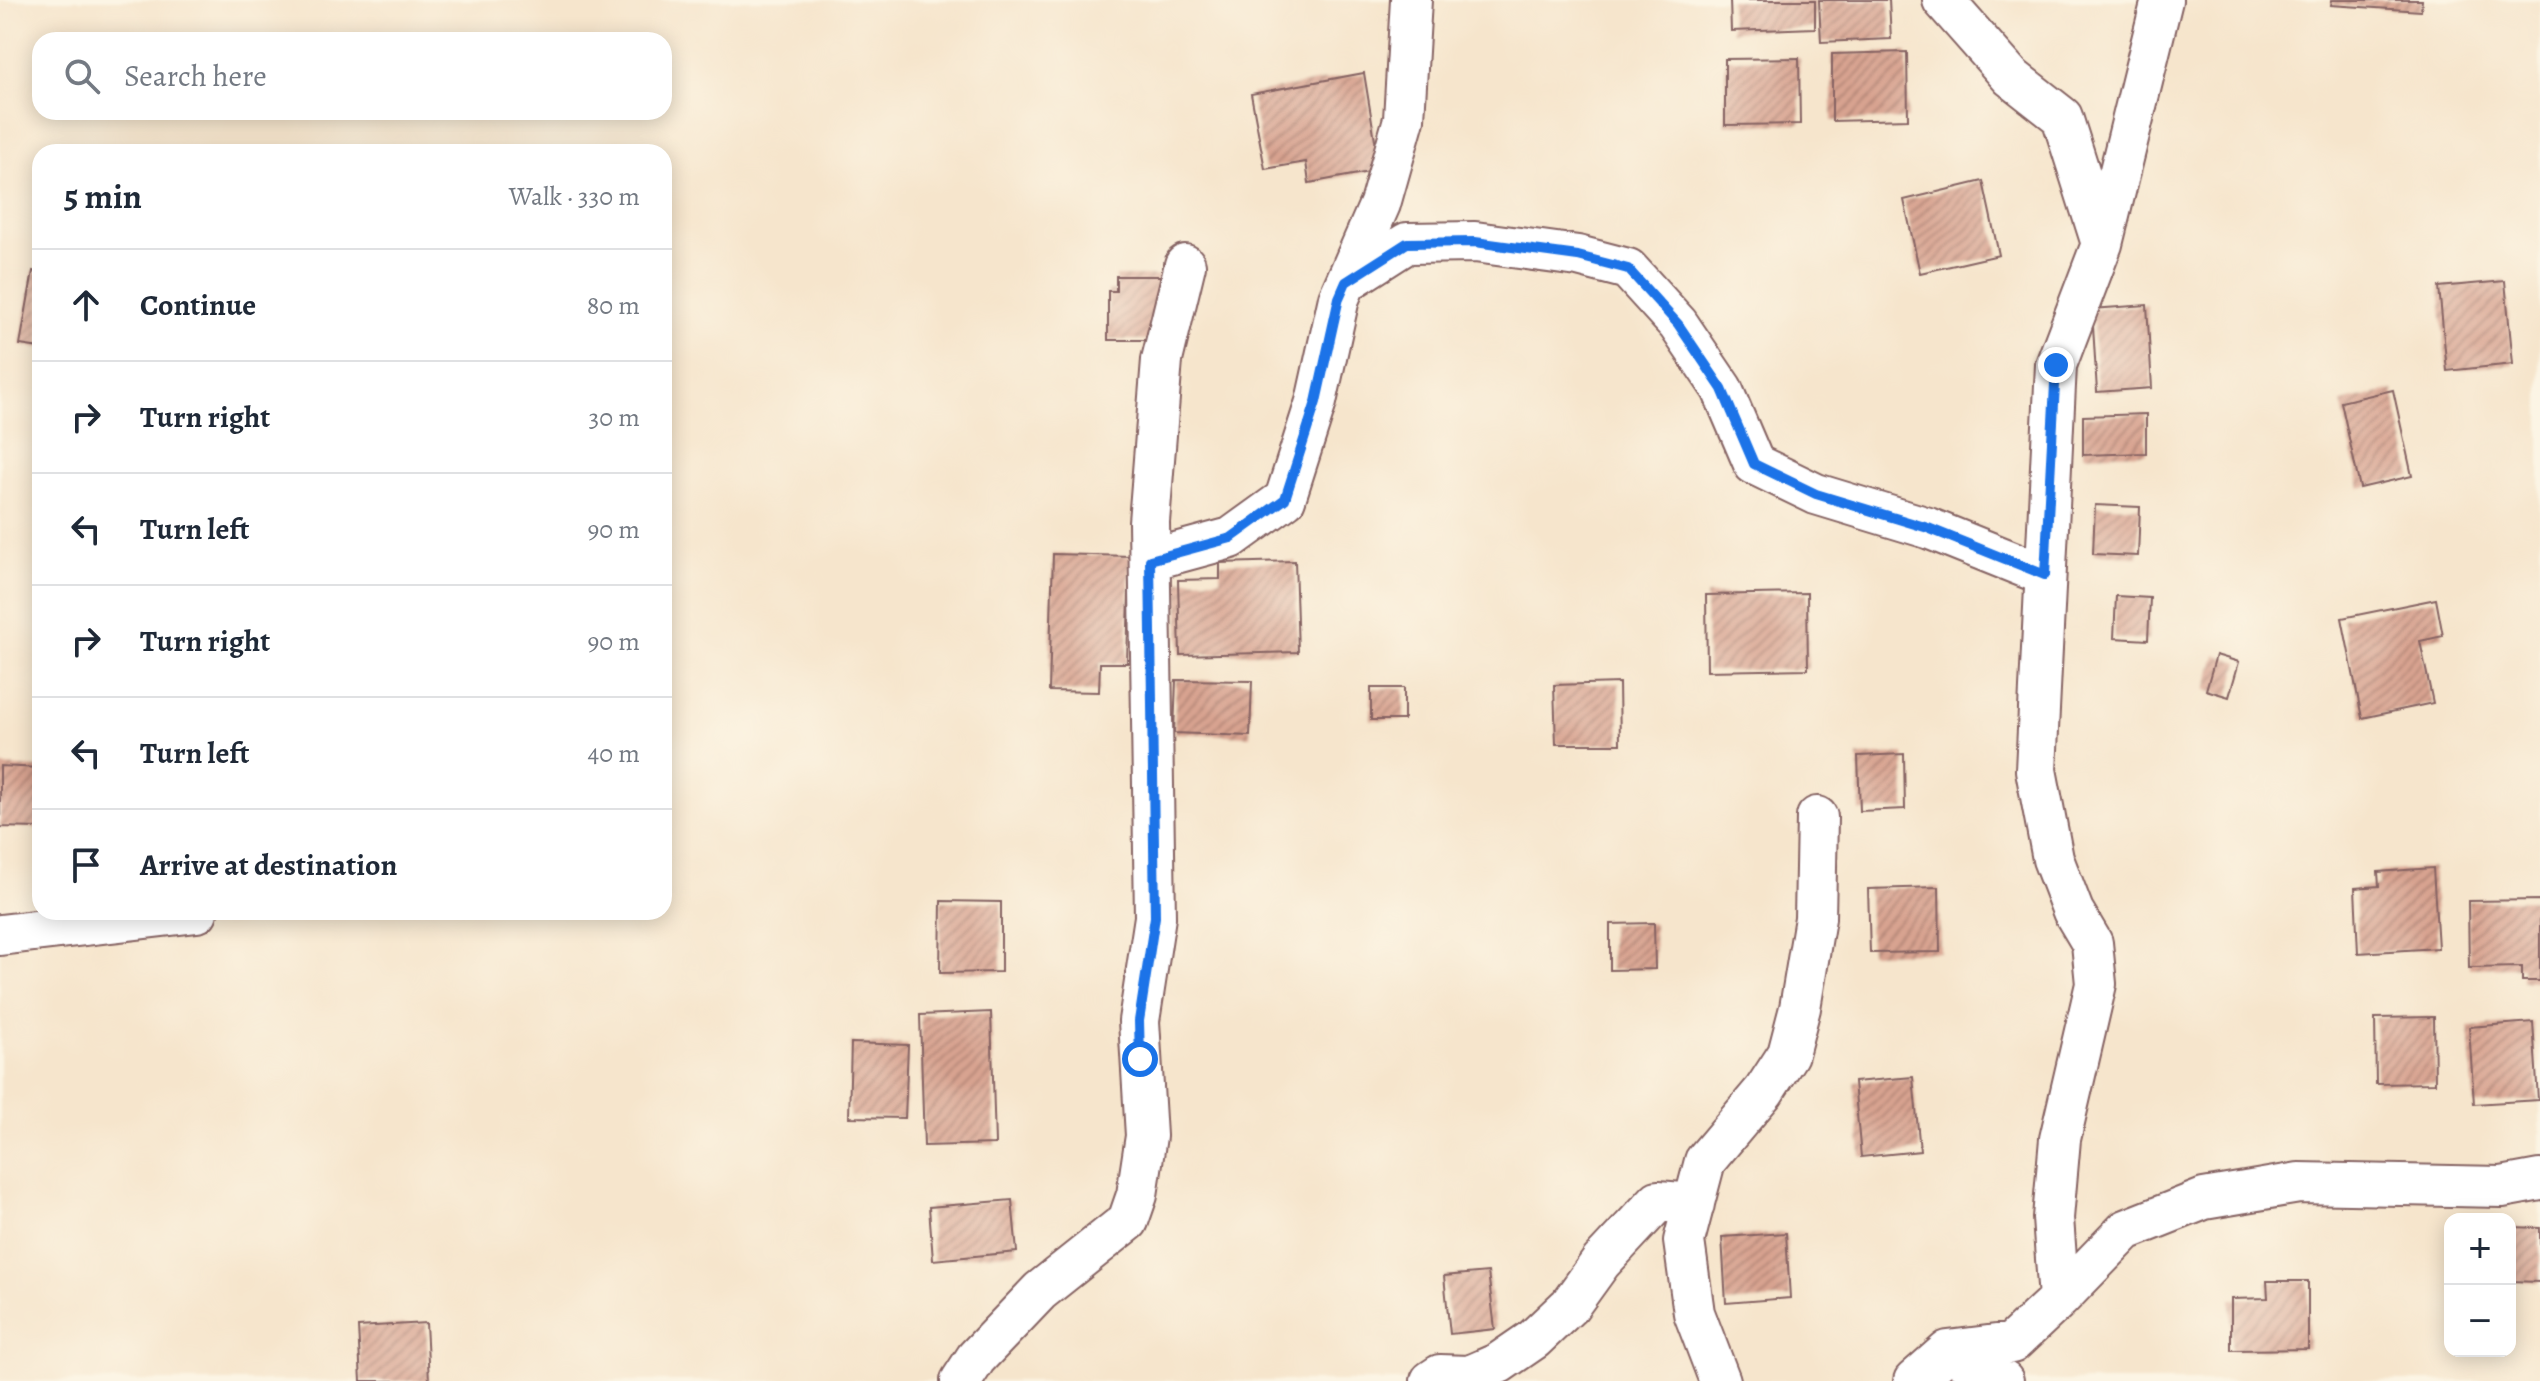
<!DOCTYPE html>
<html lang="en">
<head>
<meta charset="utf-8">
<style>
  body { margin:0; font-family:Alegreya,serif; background:#f6f6f7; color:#1f2937 }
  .controls { position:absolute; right:24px; bottom:24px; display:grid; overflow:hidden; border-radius:16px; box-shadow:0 4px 20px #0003 }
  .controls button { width:72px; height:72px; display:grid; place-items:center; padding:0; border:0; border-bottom:2px solid #e0e1e3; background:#fff; color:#1f2937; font:40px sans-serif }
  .stop { position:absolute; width:24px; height:24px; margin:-18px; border:6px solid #1a73e8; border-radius:50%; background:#fff }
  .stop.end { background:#1a73e8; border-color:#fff; box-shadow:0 2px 8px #0008 }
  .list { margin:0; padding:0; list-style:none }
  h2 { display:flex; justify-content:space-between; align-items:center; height:104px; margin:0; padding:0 32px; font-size:34px }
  h2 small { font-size:26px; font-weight:400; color:#747a83 }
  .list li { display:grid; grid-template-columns:52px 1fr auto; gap:24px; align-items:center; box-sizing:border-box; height:112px; padding:0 32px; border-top:2px solid #e0e1e3 }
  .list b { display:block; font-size:30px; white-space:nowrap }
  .list em { font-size:26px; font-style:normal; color:#747a83 }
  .icon { flex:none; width:44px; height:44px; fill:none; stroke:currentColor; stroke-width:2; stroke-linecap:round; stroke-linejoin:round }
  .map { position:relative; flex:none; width:2540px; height:1381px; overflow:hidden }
  .search { position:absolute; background:#fff; box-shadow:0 4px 20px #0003; left:32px; top:32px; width:640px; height:88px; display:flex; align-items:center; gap:20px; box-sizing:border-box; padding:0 28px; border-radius:24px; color:#747a83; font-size:30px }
  .panel { position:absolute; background:#fff; box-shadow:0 4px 20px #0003; left:32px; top:144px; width:640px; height:776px; border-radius:24px }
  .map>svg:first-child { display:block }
  .building { fill:url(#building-hatch) }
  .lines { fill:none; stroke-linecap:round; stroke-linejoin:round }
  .minor-casing { stroke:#866463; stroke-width:44 }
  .minor { stroke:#fff; stroke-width:40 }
  .route { stroke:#1a73e8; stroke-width:10 }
</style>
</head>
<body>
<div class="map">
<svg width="2540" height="1381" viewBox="0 0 2540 1381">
  <defs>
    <pattern id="building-hatch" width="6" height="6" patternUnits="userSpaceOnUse" patternTransform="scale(2)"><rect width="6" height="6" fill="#d8a390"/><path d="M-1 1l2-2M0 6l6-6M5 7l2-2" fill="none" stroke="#b18476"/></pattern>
  </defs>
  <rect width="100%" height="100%" fill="#fcf5e5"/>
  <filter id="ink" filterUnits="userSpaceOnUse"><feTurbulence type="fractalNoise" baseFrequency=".0125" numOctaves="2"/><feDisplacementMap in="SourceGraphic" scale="16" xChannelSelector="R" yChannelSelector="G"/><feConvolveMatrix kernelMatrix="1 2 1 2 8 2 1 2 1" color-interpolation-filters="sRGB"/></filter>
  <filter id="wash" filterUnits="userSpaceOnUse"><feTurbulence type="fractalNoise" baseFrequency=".006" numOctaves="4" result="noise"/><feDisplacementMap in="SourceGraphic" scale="32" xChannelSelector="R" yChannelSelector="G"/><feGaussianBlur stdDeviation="1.8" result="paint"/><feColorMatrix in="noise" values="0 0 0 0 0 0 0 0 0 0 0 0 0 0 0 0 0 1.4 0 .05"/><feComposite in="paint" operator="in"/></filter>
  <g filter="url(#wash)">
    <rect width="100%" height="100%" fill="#f6e5cc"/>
    <g id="blocks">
      <path class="building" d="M1730,0H1815V28L1731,31Z
        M1819,0H1889L1891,39L1821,42Z
        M2332,0H2422L2421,11L2331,5Z
        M1907,52L1908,119L1832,121V54Z
        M1799,58L1800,124L1725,125V59Z
        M1364,73L1380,170L1309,183L1306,162L1265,169L1251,94Z
        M1983,181L1999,255L1920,273L1904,200Z
        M33,271L40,273V348L20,345Z
        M1116,276H1160V340H1108V291H1116Z
        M2505,281L2513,364L2447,371L2439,287Z
        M2147,305L2152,388L2097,392L2092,309Z
        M2393,390L2412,476L2360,488L2341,402Z
        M2146,414V453L2083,455V416Z
        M2095,505L2140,507L2138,556L2093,554Z
        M1053,554L1130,556L1127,663H1100L1099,692L1049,691Z
        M1295,561L1298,652L1180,655L1178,580L1220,579V563Z
        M1807,593L1808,669L1707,671L1706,595Z
        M2116,596L2150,598L2148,640L2114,638Z
        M2436,599L2443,636L2420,641L2433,703L2362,718L2342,618Z
        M2216,655L2239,662L2229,697L2206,690Z
        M1176,680L1252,681L1250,736L1174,733Z
        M1619,683L1620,744H1556L1554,685Z
        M1371,688H1404V720H1371Z
        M1904,754L1905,809L1860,811L1858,756Z
        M0,766L40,768V828L0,827Z
        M2433,868L2438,948L2358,953L2355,888L2379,886L2378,872Z
        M1939,887L1940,952L1870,953L1868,889Z
        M2540,900V981H2522V967L2469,968L2468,901Z
        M941,901L1001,902V972L940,973Z
        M1654,923L1655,969L1610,970V924Z
        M991,1012L995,1144L924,1146L920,1015Z
        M2434,1017L2435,1083L2376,1084L2375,1018Z
        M2533,1022L2538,1100L2474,1104L2469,1027Z
        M851,1043L908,1045L905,1118L849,1117Z
        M1913,1077L1920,1151L1861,1157L1854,1082Z
        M1012,1200L1017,1252L933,1260L929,1207Z
        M2511,1227L2540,1228V1282L2510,1281Z
        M1786,1233L1790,1298L1726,1303L1722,1237Z
        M1488,1272L1495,1329L1450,1334L1444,1276Z
        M2267,1281H2308V1349L2231,1350V1299L2268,1298Z
        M426,1323L429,1381H361L358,1327Z"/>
    </g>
  </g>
  <g filter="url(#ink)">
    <use href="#blocks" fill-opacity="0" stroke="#866463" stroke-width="2"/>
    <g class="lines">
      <defs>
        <path id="minor" d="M1943,0L2011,77L2062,117L2102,244
          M1346,282L1407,243L1475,242L1578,256L1628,269L1678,324L1722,389L1754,464L1816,494L1928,528L2045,575
          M1150,560L1231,538L1285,499L1316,402L1339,298L1380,204L1404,119L1411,0
          M0,935L197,912
          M2059,1299L2053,1218L2060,1139L2096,984L2092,943L2073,911L2053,859L2036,770L2056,365L2102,244L2162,0
          M1948,1351L2003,1381
          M961,1381L976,1358L1040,1291L1128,1221L1137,1195L1146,1136L1139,1021L1155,917L1149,522L1162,360L1185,265
          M1431,1381L1440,1375L1469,1376L1499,1363L1534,1339L1570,1305L1601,1262L1658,1201L1694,1204
          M1720,1381L1694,1313L1684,1241L1705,1161L1764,1091L1788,1054L1800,1008L1815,918L1817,817
          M1914,1381L1948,1351L2012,1343L2059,1299L2126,1230L2204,1199L2299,1183L2502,1187L2540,1180"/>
      </defs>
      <use href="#minor" class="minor-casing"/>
      <use href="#minor" class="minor"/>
    </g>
  </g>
  <g class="lines" filter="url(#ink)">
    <path class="route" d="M1140,1059L1139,1021L1155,917L1150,560L1231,538L1285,499L1316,402L1339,298L1346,282L1407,243L1475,242L1578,256L1628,269L1678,324L1722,389L1754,464L1816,494L1928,528L2045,575L2056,365"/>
  </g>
</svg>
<div class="controls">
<button>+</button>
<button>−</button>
</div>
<div class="stop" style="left:1140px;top:1059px"></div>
<div class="stop end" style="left:2056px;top:365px"></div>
<div class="search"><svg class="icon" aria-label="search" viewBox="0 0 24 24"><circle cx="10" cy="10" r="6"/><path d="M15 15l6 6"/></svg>Search here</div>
<section class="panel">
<h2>5 min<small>Walk · 330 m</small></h2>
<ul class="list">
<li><svg class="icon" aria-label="ahead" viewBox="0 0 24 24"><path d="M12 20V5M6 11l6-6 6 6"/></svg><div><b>Continue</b></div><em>80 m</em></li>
<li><svg class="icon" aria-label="right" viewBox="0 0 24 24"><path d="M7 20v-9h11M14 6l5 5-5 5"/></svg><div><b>Turn right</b></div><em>30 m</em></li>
<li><svg class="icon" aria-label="left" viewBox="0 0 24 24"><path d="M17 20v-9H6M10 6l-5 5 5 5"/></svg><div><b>Turn left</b></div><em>90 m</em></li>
<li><svg class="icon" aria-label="right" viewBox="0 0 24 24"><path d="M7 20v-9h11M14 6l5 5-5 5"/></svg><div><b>Turn right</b></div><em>90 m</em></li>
<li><svg class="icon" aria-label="left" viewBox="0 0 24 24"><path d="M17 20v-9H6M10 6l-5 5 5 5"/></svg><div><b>Turn left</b></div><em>40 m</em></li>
<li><svg class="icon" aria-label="arrive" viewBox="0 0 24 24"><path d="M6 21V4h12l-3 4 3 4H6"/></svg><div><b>Arrive at destination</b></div></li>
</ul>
</section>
</div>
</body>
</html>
